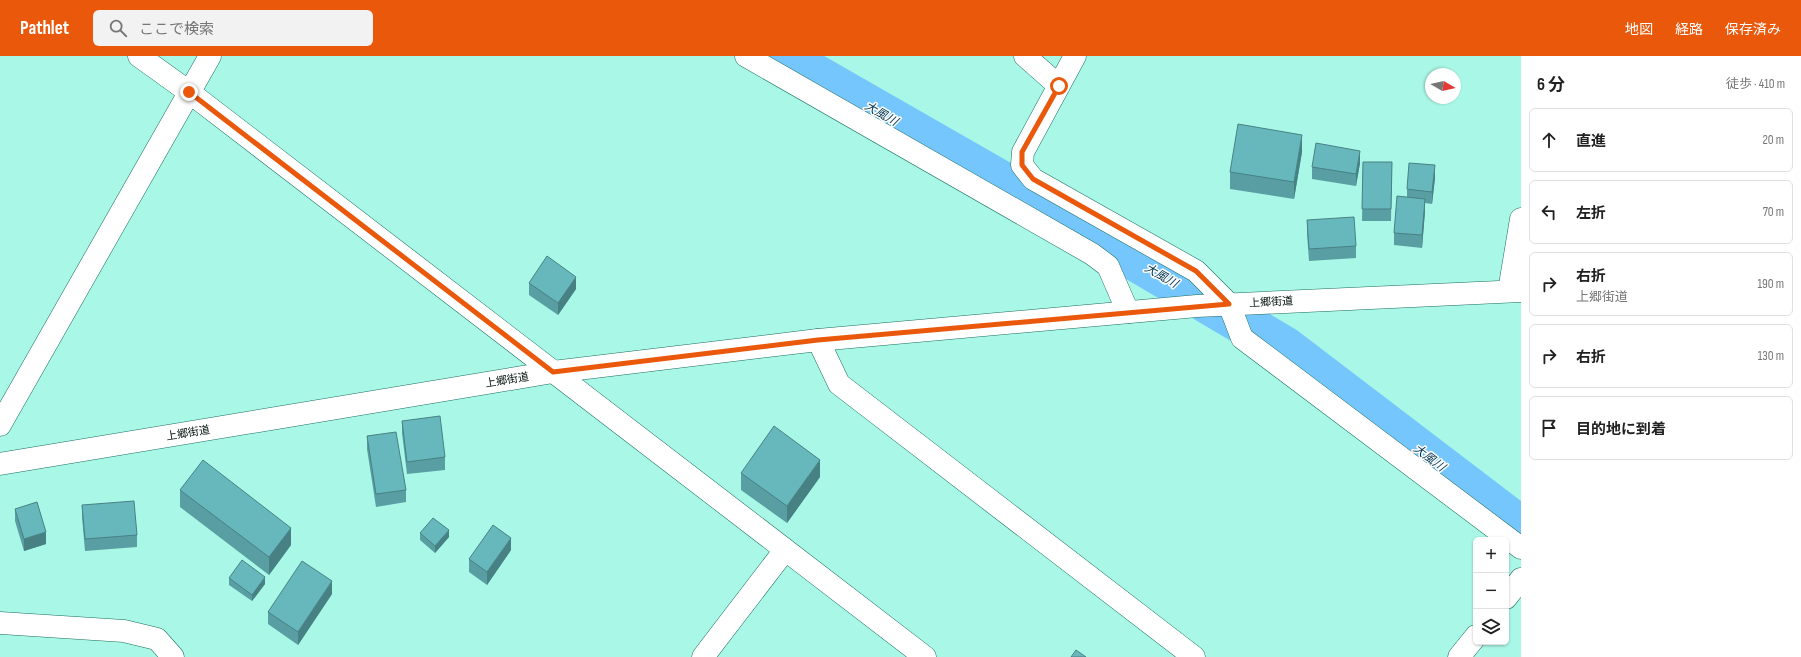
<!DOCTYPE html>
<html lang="ja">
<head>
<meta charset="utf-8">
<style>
  body { margin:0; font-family:"Sofia Sans Condensed","Noto Sans JP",sans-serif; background:#f2f2f2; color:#222 }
  .controls { position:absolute; right:12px; bottom:12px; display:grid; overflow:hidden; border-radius:6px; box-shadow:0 1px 3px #0004 }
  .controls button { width:36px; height:36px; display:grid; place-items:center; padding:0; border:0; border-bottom:1px solid #e0e0e0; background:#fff; color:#222; font:20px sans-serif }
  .compass { position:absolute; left:1425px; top:12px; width:36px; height:36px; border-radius:50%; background:#fff; box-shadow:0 1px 3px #0004; rotate:99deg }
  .stop { position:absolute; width:12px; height:12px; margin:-9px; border:3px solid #ea580c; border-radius:50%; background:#fff }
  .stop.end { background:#ea580c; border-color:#fff; box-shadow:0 1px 4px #0008 }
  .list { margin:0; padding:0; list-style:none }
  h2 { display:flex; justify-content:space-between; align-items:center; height:52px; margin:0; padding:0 16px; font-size:17px }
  h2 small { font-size:13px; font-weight:400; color:#767676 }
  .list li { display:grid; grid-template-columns:26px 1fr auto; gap:12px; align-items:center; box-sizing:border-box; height:64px; margin:0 8px 8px; padding:0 8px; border:1px solid #e0e0e0; border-radius:6px }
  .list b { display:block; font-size:15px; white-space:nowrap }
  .list p { margin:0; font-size:13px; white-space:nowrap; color:#767676 }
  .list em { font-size:13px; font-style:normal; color:#767676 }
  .icon { flex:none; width:22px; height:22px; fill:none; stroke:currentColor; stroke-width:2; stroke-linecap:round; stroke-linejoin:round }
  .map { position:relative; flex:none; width:1521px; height:601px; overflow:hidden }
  header { display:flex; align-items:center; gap:24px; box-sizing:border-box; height:56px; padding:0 20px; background:#ea580c; color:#fff }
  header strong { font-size:19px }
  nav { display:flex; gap:22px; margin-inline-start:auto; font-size:14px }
  .search { width:280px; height:36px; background:#f2f2f2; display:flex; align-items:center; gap:10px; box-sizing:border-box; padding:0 14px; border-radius:6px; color:#767676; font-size:15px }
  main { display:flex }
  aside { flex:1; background:#fff }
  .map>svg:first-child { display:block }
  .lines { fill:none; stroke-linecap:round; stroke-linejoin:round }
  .river { stroke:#75c6fc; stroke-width:43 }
  .minor-casing { stroke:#1b6e61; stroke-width:23 }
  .major-casing { stroke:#1b6e61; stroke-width:23 }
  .minor { stroke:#fff; stroke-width:22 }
  .major { stroke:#fff; stroke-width:22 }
  .wall { fill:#599ea2 }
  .shaded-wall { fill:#488184 }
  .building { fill:#67b8bc; stroke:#488184 }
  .route { stroke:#ea580c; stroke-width:5 }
  .labels { text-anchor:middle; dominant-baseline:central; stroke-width:3; stroke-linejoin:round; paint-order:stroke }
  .street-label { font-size:11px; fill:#00110d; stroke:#fff }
  .water-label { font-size:12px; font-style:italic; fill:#02334d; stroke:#fff }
</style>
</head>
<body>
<header>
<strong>Pathlet</strong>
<div class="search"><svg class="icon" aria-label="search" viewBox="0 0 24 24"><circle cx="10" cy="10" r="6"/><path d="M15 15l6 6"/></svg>ここで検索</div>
<nav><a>地図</a><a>経路</a><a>保存済み</a></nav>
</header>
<main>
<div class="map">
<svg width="1521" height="601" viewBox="0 0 1521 601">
  <rect width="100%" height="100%" fill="#a9f7e6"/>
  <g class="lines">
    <path class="river" d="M781,0L1116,192L1285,292L1521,472"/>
    <defs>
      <path id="minor" d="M139,0L189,36L925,601
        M746,0L1092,198L1108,210L1128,256
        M1025,0L1059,30
        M1075,0L1023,96L1022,109L1033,123L1196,215L1229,248L1242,282L1521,492
        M1509,235L1521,163
        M818,284L839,328L1194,601
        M0,369L210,0
        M1506,542L1521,523
        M0,567L124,575L157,583L173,601
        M703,601L785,494
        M1459,601L1476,580"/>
      <path id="major" d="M0,408L553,316L818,284L1197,250L1521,235"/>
    </defs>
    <use href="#minor" class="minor-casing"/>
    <use href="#major" class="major-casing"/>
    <use href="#minor" class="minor"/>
    <use href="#major" class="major"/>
  </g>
  <path class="wall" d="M1302,96L1294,143L1230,133V116Z
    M1363,106H1392L1391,165H1362Z
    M1360,107L1356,130L1312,123V111Z
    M1435,122L1432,148L1425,147V155L1422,192L1394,189V177L1407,141V133Z
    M1307,164L1356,190V202L1309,205L1307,177Z
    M529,227L576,233L558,259L529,239Z
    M402,365L445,401V414L407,418L402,377Z
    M367,380L406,434V446L376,451L367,393Z
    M741,417L820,421L787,467L741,434Z
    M180,434L291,489L269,519L180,451Z
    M82,449L137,479V491L85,495L82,461Z
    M15,453L46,488L24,495L15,465Z
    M420,477L449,481L435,497L420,484Z
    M511,494L487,529L469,516V503Z
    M229,522L265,528L252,545L229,529Z
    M332,538L298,589L268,568V556Z"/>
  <path class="shaded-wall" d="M1302,79V96L1294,143V126Z
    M1360,95V107L1356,130V118Z
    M1435,109V122L1432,148V136Z
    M1425,143V155L1422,192V179Z
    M576,221V233L558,259V247Z
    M820,404V421L787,467V450Z
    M291,472V489L269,519V501Z
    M449,474V481L435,497V490Z
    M46,476V488L24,495V483Z
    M511,482V494L487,529V516Z
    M265,521V528L252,545V539Z
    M332,525V538L298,589V576Z"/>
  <path class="building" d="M1238,68L1302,79L1294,126L1230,116Z
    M1316,87L1360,95L1356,118L1312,111Z
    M1363,106H1392L1391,153H1362Z
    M1409,107L1435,109L1432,136L1407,133Z
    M1397,140L1425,143L1422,179L1394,177Z
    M1354,161L1356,190L1309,193L1307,164Z
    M547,200L576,221L558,247L529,227Z
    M440,360L445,401L407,406L402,365Z
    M774,370L820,404L787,450L741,417Z
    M396,376L406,434L376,438L367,380Z
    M203,404L291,472L269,501L180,434Z
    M134,445L137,479L85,483L82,449Z
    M37,446L46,476L24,483L15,453Z
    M433,462L449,474L435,490L420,477Z
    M493,469L511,482L487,516L469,503Z
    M242,504L265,521L252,539L229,522Z
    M302,505L332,525L298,576L268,556Z
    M1076,594L1086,601H1071Z"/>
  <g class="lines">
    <path class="route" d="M189,36L553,316L818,284L1229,248L1196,215L1033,123L1022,109V96L1059,30"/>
  </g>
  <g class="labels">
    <g class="street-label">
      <text transform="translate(1271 246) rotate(-3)">上郷街道</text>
      <text transform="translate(507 324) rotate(-9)">上郷街道</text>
      <text transform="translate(188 377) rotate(-9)">上郷街道</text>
    </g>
    <g class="water-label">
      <text transform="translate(881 58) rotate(30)">大風川</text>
      <text transform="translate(1161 220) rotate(30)">大風川</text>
      <text transform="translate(1429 402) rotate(37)">大風川</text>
    </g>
  </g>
</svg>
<div class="controls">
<button>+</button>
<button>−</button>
<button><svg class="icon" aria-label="layers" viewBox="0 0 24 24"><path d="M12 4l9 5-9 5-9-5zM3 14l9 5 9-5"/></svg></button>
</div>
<svg class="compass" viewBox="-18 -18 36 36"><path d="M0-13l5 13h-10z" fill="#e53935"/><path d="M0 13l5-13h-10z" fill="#767676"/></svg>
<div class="stop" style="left:1059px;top:30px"></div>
<div class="stop end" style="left:189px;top:36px"></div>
</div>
<aside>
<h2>6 分<small>徒歩 · 410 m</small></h2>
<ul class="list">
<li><svg class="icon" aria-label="ahead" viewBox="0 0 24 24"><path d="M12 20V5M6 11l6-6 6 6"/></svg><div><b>直進</b></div><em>20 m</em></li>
<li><svg class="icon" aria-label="left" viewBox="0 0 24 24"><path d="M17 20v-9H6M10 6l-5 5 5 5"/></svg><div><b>左折</b></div><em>70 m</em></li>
<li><svg class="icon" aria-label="right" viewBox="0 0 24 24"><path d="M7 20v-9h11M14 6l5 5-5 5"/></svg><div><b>右折</b><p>上郷街道</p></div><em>190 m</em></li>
<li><svg class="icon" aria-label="right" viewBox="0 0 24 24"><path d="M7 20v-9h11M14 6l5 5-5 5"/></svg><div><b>右折</b></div><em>130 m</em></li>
<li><svg class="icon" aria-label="arrive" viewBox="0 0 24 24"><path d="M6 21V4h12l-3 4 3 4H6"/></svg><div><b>目的地に到着</b></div></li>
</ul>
</aside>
</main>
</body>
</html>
